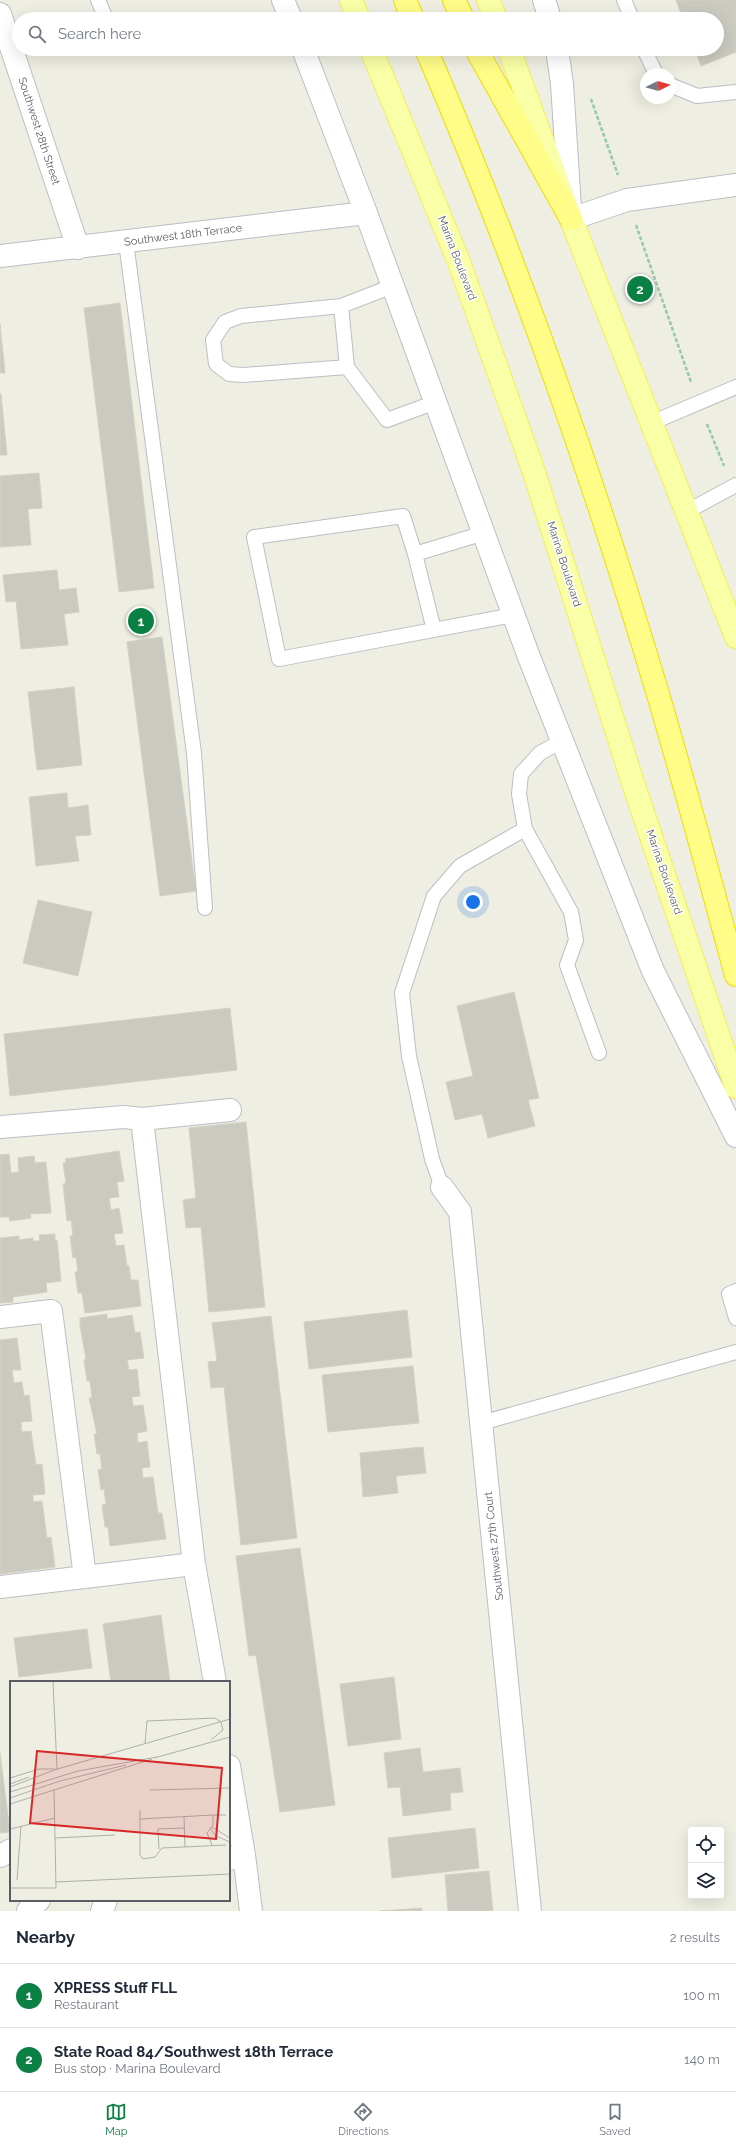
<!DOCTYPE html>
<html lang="en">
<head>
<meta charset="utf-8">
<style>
  body { margin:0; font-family:Raleway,sans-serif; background:#f2f2f3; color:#1f2937 }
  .controls { position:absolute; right:12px; bottom:12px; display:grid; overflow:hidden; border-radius:4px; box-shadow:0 4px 16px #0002 }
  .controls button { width:36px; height:36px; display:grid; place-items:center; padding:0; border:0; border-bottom:1px solid #e0e1e3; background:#fff; color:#1f2937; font:20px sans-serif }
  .compass { position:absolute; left:640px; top:68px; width:36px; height:36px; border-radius:50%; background:#fff; box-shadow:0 4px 16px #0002; rotate:85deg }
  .you { position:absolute; left:473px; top:902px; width:14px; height:14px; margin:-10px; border:3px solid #fff; border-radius:50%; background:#1a73e8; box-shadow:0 0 0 6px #1a73e833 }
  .badge { display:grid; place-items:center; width:26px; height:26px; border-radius:50%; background:#0b8043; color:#fff; font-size:13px; font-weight:700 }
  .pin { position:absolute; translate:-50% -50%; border:2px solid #fff; box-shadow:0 1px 4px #0006 }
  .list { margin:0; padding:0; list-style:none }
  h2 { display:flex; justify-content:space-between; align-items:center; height:52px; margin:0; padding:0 16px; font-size:17px }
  h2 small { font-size:13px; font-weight:400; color:#747a83 }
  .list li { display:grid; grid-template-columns:26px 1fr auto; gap:12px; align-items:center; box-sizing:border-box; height:64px; padding:0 16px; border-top:1px solid #e0e1e3 }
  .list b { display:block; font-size:15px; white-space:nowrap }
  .list p { margin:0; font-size:13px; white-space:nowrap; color:#747a83 }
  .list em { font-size:13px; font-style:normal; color:#747a83 }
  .icon { flex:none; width:22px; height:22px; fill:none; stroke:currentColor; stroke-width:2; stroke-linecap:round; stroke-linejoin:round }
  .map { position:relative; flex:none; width:736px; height:1911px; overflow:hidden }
  .search { position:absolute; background:#fff; box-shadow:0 4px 16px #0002; left:12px; right:12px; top:12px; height:44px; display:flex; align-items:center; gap:10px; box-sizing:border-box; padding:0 14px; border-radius:22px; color:#747a83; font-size:15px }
  .sheet { height:180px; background:#fff }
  nav { display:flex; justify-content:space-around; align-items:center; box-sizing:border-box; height:56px; border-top:1px solid #e0e1e3; background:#fff; font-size:11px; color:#747a83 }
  nav a { display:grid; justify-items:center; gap:2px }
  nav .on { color:#0b8043 }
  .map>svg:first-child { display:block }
  .building { fill:#cbcac1; stroke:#d3d1c1 }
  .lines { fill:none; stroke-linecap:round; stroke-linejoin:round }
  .service-casing { stroke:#bdbec4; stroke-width:16 }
  .minor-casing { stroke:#bdbec4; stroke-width:24 }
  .secondary-casing { stroke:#bdbec6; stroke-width:24 }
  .primary-casing { stroke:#f6ed54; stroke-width:24 }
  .motorway-casing { stroke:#f0dc00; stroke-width:24 }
  .path { stroke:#96c8b0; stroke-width:2.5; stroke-dasharray:4 2; stroke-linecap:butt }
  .service { stroke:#fff; stroke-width:14 }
  .minor { stroke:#fff; stroke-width:22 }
  .secondary { stroke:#fff; stroke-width:22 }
  .primary { stroke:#f9ffa6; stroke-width:22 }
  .motorway { stroke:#fffc88; stroke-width:22 }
  .labels { text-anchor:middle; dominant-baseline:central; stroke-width:3; stroke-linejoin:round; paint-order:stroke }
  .street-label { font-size:11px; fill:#5b5d64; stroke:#fff }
  .inset-road { fill:none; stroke:#afb0ac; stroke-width:1 }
  .view { fill:#d62828; fill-opacity:0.15; stroke:#d62828; stroke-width:2 }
  .inset-edge { fill:none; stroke:#5b5d64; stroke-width:2 }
</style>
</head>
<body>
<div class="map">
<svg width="736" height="1911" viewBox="0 0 736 1911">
  <rect width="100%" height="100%" fill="#eeeee2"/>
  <path class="building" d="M676,0H736V52L701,66L695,49H717V19H683Z
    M120,303L154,588L119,592L84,308Z
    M0,324L5,373H0Z
    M1,394L7,455H0V394Z
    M39,473L42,508L28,509L31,545L0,547V476Z
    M57,570L59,590L76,588L79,612L64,614L68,645L21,649L16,601L6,602L3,575Z
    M162,637L196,891L160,896L127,642Z
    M74,687L82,765L37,770L28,692Z
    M67,793L68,808L88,805L91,835L75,836L79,861L36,866L29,797Z
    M38,900L92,912L78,976L23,963Z
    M514,992L539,1098L528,1100L535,1126L488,1138L482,1114L455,1120L446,1082L473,1076L457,1006Z
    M230,1008L237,1070L10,1096L4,1034Z
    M246,1122L265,1307L209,1312L201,1227L186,1228L183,1200L196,1198L189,1128Z
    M119,1151L124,1181L117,1182L119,1197L109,1198L111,1210L119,1208L123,1233L114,1234L116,1246L124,1245L127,1266H129L131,1280H138L141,1306L85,1313L82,1293H78L75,1272L78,1271L76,1257L73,1258L70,1236H73L71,1220L67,1221L63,1184L66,1183L63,1163H66L65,1159Z
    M9,1154L11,1173L19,1172L18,1158L34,1156L35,1163L46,1162L51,1213L30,1214L31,1218L10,1221L9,1217H0V1155Z
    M55,1234V1240H57L61,1281L46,1283L47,1292L13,1297V1302L0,1303V1238L19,1236V1240L33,1238V1241H40L39,1235Z
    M407,1310L412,1357L309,1369L304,1322Z
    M107,1314V1319L132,1315L135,1333L140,1332L144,1358L127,1360L129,1370L137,1369L140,1396L132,1397L133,1406L143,1405L147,1431L137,1433L138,1443L147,1441L150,1467L142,1468L143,1478L153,1477L158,1513H162L166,1539L110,1546L108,1527H105L102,1505L106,1504L104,1489L101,1490L98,1470L102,1469L100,1454H97L94,1434H97L89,1398H92L90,1381H87L84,1360L86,1359L80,1326V1318Z
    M271,1316L297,1538L241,1545L224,1387L211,1388L208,1362L217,1361L212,1323Z
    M17,1338L21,1370H12L14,1383L22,1382L24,1396L29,1395L32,1421L21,1422L22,1432L31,1431L36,1465L42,1464L45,1494L33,1495V1502L42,1501L47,1538L51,1537L55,1567L0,1574V1340Z
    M413,1366L419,1423L328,1432L322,1375Z
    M423,1447L426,1473L396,1476L398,1493L363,1497L360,1453Z
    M300,1548L335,1805L280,1812L256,1655L249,1656L236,1556Z
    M161,1615L170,1682H111L103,1624Z
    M87,1629L92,1668L19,1677L14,1638Z
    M394,1677L401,1739L348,1746L340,1684Z
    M420,1748L423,1772L460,1768L463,1792L450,1793L451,1810L403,1816L400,1787L388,1788L384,1753Z
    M0,1753L10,1832L0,1833Z
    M475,1828L479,1868L392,1878L388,1838Z
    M489,1871L493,1911H448L445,1875Z
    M422,1908V1911H380Z"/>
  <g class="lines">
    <defs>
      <path id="service" d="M98,0L106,19
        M624,0L632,19
        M644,49L656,74
        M670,85L697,96L736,92
        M126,242L194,753L205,908
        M393,286L341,306L241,316L225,322L213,340L216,364L229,374L243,375L347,367L387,420L436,402
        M341,306L347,367
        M651,423L736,387
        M686,512L736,485
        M484,533L415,554L403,516L254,537L279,659L513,615
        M415,554L434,630
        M562,741L540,753L521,774L519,794L525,829L571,912L576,940L567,965L599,1053
        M442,1187L432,1159L409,1056L402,993L434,896L460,866L525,829
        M736,1291L729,1294L736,1318
        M481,1423L736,1352"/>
      <path id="minor" d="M0,14L78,248
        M571,219L627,200L736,185
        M0,256L366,213
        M142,1119L194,1564L215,1682
        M0,1127L124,1117L142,1119L230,1110
        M442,1187L460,1212L530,1911
        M0,1317L51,1311L85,1577
        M0,1587L194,1564
        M229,1766L244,1855L229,1859
        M244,1855L251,1911
        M0,1856L11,1850
        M28,1911L39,1900
        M102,1911L106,1900"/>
      <path id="secondary" d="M283,0L291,19
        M544,0L550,19
        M303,49L366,213L529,657L653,971L736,1136
        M557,49L562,84L570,208"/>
      <path id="primary" d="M351,0L359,19
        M488,0L496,19
        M371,49L459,262L533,469L633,783L736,1087
        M509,49L571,219L736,637"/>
      <path id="motorway" d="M405,0L413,19
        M454,0L463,19
        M426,49C516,258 592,473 657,691C685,785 710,880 736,975
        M476,49L571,219"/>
    </defs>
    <use href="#service" class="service-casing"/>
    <use href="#minor" class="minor-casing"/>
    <use href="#secondary" class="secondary-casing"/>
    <use href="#primary" class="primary-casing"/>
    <use href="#motorway" class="motorway-casing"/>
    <path class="path" d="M591,99L618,175
      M636,225L691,382
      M707,424L724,466"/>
    <use href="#service" class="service"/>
    <use href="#minor" class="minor"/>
    <use href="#secondary" class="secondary"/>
    <use href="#primary" class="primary"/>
    <use href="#motorway" class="motorway"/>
  </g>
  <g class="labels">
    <g class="street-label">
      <text transform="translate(39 131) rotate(72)">Southwest 28th Street</text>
      <text transform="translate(183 235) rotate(-7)">Southwest 18th Terrace</text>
      <text transform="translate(457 258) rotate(69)">Marina Boulevard</text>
      <text transform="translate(564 564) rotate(72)">Marina Boulevard</text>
      <text transform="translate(664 872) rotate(71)">Marina Boulevard</text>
      <text transform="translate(494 1546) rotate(-96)">Southwest 27th Court</text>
    </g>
  </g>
  <g transform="translate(10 1681)">
    <rect width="220" height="220" fill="#eeeee2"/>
    <path class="inset-road" d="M43,1L47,88M201,59L213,49L211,41M135,62L137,40L205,37L211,41M144,77L220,56M44,89L220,38M0,97L29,88H45M0,103L19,96M0,106L47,88M140,109L220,107M0,111L68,90L147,76M0,117L50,100L116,84M0,123L142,78M130,129V174L133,178L145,176L152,167L216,164M203,134H216M174,136L175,166M130,138L203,134V144L197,152L202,164M202,146L220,157M200,147L206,155L220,161M0,148L45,137M45,157L105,154M149,168L148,148L174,147M7,199L11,145M46,201L220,193M0,207H46L44,108"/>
    <path class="view" d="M27,70L212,87L206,158L20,142Z"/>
    <rect width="220" height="220" class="inset-edge"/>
  </g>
</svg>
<div class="controls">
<button><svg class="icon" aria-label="locate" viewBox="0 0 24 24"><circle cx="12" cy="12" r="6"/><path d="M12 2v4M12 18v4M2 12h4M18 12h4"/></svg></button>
<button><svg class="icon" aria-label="layers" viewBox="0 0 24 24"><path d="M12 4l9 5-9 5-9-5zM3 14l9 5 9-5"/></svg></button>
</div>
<svg class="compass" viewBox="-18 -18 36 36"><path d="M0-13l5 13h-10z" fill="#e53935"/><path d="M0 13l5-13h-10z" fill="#747a83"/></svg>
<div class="you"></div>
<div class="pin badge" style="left:141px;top:621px">1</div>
<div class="pin badge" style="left:640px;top:289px">2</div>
<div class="search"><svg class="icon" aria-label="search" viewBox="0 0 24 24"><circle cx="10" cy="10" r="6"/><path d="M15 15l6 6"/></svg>Search here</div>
</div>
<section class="sheet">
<h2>Nearby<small>2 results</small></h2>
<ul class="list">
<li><span class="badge">1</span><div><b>XPRESS Stuff FLL</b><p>Restaurant</p></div><em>100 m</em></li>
<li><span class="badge">2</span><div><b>State Road 84/Southwest 18th Terrace</b><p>Bus stop · Marina Boulevard</p></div><em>140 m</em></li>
</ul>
</section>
<nav>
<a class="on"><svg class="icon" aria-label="map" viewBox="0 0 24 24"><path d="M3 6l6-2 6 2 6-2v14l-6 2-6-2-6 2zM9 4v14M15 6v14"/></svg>Map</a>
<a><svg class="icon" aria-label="directions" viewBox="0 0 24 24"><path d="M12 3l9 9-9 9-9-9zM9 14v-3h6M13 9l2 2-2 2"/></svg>Directions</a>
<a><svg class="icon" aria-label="saved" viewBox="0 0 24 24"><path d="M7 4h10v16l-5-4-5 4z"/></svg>Saved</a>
</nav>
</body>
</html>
